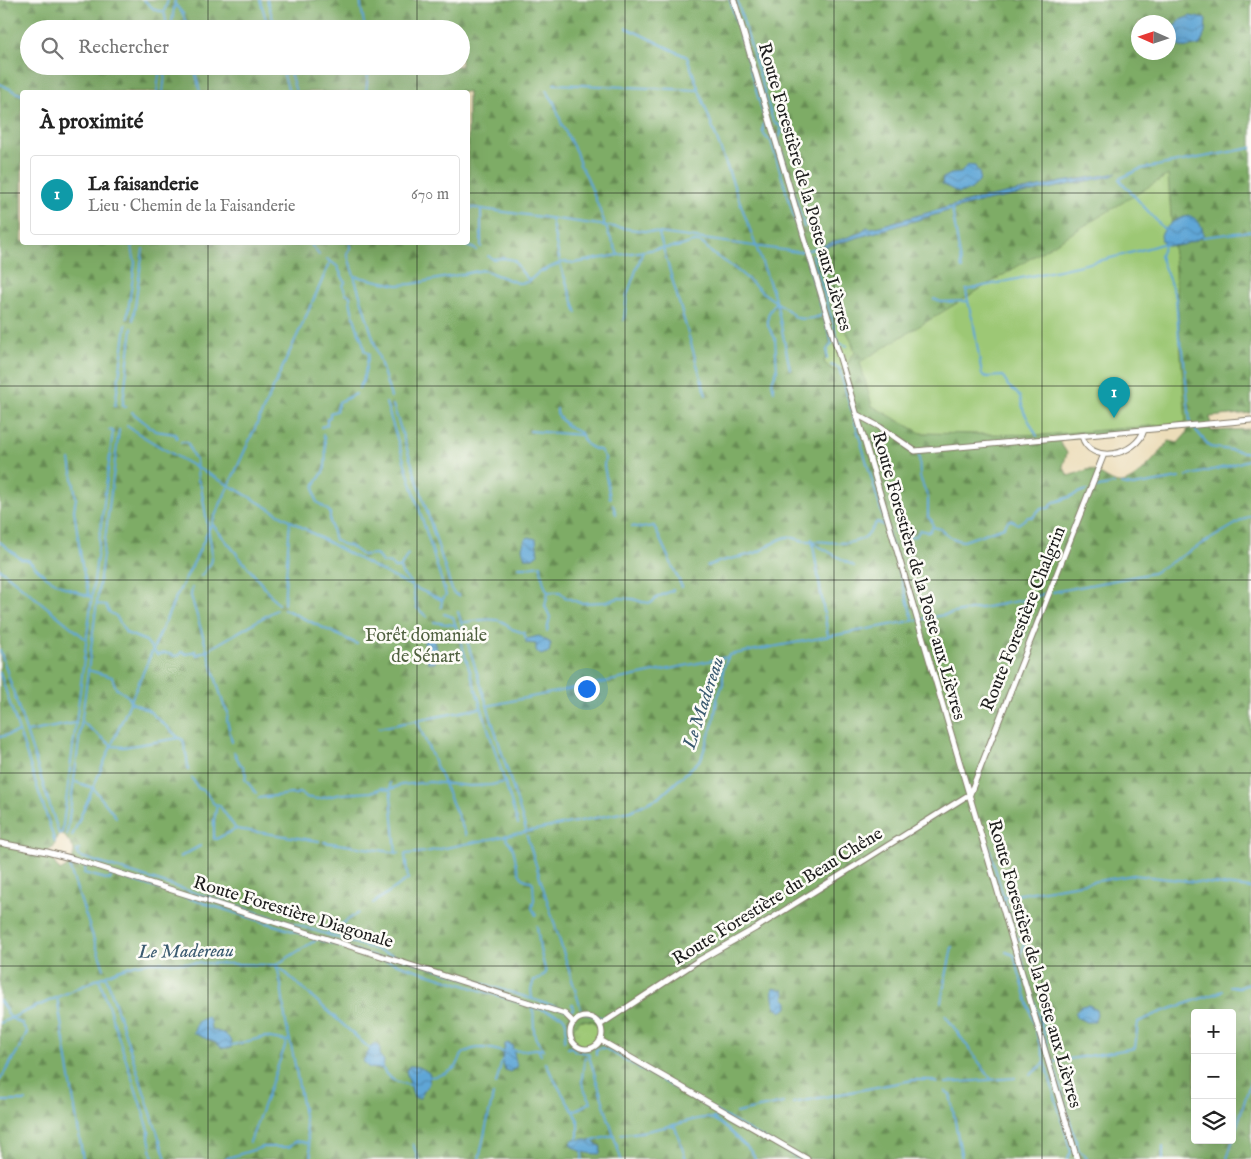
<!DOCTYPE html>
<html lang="fr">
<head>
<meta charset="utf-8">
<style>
  body { margin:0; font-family:"IM FELL English",serif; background:#f6f6f6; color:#222 }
  .controls { position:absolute; right:15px; bottom:15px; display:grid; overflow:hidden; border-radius:5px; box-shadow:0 5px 20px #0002 }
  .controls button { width:45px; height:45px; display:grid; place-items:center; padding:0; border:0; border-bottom:1px solid #e0e0e0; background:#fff; color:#222; font:25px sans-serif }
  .compass { position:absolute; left:1131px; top:15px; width:45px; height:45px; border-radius:50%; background:#fff; box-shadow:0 5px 20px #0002; rotate:273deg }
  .you { position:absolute; left:586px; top:688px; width:18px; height:18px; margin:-12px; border:4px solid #fff; border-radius:50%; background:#1a73e8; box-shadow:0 0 0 8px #1a73e833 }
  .badge { display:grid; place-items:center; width:32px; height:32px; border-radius:50%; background:#c8321e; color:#fff; font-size:16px; font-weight:700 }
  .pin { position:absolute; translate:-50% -41px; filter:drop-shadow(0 1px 2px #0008) }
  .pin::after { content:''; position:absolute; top:26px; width:18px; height:15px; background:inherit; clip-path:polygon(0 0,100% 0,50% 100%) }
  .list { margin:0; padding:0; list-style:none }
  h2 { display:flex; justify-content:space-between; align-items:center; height:65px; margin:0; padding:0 20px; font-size:21px }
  h2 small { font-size:16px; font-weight:400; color:#767676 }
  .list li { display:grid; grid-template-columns:32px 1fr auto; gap:15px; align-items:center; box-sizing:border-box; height:80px; margin:0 10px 10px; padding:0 10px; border:1px solid #e0e0e0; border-radius:5px }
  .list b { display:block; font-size:19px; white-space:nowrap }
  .list p { margin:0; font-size:16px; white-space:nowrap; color:#767676 }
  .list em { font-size:16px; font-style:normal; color:#767676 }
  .icon { flex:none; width:28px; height:28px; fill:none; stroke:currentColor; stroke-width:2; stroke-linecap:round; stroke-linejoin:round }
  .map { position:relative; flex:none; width:1251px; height:1159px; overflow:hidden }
  .search { position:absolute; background:#fff; box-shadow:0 5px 20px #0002; left:20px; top:20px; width:450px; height:55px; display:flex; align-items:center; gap:12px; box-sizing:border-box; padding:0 18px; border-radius:28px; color:#767676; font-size:19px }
  .panel { position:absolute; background:#fff; box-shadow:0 5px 20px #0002; left:20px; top:90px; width:450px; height:155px; border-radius:5px }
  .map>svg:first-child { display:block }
  .grass { fill:url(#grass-tufts); stroke:#5c7248 }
  .forest { fill:url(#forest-firs); stroke:#4d6441; fill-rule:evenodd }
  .park { fill:#9dc875; stroke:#5c7248 }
  .water { fill:url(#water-waves); stroke:#3e6179 }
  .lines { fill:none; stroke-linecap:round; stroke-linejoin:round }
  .stream { stroke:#5fa6d6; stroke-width:2 }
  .minor-casing { stroke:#847c6a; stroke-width:7 }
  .minor { stroke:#fff; stroke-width:5 }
  .grid { fill:none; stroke:#1c1c1c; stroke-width:1; stroke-opacity:0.55 }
  .labels { text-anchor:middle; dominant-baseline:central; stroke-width:5; stroke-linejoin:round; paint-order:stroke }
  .street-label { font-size:18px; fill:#1c1c1c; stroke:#fdfcf7 }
  .park-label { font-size:18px; fill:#506140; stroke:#fdfcf7 }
  .water-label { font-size:19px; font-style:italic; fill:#3a5a70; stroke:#fdfcf7 }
</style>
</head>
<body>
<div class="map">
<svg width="1251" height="1159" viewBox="0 0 1251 1159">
  <defs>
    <pattern id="grass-tufts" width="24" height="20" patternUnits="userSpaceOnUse" patternTransform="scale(1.25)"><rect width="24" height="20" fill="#9dc875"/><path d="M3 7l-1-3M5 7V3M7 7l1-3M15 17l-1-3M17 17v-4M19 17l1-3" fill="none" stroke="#87ab65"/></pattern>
    <pattern id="forest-firs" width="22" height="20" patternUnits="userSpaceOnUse" patternTransform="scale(1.25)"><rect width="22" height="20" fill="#7eac66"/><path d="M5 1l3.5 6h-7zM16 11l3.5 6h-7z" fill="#668b53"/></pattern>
    <pattern id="water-waves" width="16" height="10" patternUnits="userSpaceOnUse" patternTransform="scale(1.25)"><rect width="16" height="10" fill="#5fa6d6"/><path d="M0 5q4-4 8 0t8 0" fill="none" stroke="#4e86ad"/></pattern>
  </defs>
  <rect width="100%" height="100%" fill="#fdfcf7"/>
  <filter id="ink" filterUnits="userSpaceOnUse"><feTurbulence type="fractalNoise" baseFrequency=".02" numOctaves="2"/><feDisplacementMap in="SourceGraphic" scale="10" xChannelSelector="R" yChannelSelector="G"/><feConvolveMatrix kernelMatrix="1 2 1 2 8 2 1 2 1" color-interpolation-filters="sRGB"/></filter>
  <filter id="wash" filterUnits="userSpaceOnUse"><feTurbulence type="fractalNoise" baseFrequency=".0096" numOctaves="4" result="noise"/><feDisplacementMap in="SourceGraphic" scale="20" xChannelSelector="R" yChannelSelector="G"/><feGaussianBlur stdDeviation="1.12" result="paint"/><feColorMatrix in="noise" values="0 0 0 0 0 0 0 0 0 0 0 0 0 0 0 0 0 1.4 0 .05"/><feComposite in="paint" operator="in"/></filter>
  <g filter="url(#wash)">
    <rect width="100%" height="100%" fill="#ecddb9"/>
    <path class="grass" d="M832,317C844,324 853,340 855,353L850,359L846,368C837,373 831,371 824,362L828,350L826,321Z
      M572 1033a14 14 0 1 1 28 0a14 14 0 1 1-28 0Z"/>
    <path class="forest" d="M0,0H1251V413L1210,417L1211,431L1251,429V1159H0ZM1138,22H1168V52H1138ZM29,29H461V66H29ZM22,92H468V242H22ZM1168,176L1185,423L1043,435L921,433ZM832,317C844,324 853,340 855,353L850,359L846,368C837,373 831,371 824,362L830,341L826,321ZM1189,426L1186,434L1178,443L1169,441C1160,452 1134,486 1118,483C1111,482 1098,472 1090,469L1068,476L1063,466L1067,453L1058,439ZM64,835L74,849C74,860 70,866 60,871L47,852L54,847L57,836ZM1195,1013H1232V1140H1195ZM581,1020L593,1021L599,1029L598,1038L590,1046C578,1048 570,1039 574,1027Z"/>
    <path class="park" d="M1168,175L1186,423L1043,435L921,433L872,406L860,362Z"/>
    <path class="water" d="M1190,16L1206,19L1205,33L1200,45C1191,47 1183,49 1174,45V27L1180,20Z
      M967,165L975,166L980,175L979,182L970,190L959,193L942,184L943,178L951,174L961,173Z
      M1117,173L1112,176L972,204L815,250C831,239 852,240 867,227L872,228L981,198L991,197L1062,182Z
      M1190,216C1198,219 1204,227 1203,237L1183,245L1167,246L1162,241L1161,235C1167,224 1178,217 1190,216Z
      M529,537L536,539L538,554L533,558H525L522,548L525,539Z
      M429,636L433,638L438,654L435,663H428L423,637Z
      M539,636L551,643L549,652L541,655L536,651V644L526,643V639Z
      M773,988L784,990L785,993L784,998L788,1002V1008L781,1012C773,1007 772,997 773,988Z
      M1089,1005L1096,1009L1097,1014L1094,1022H1086L1076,1017L1075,1013L1081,1006Z
      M207,1016L210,1021L211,1029L225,1034L232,1041L231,1048H222L216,1043L193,1033L197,1022Z
      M509,1043L512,1045L517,1066L510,1072L505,1070L502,1060L505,1044Z
      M373,1044H377L380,1047V1056L384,1061L383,1069L369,1068L363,1061Z
      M409,1066C418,1066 423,1068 430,1074L429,1083L420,1098H414L406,1071Z
      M583,1139L592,1141L601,1147L600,1154C588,1154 579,1152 570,1145L573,1140Z"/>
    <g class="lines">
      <path class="stream" d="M144,0L155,10L164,12
        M260,0L269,29
        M267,0L276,29
        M360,0L365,29
        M730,0L765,121C761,129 762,136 771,141L832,343L827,350V359
        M737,0L773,121L781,127V133L778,139L804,227
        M174,3L183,14L188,29
        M627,28L687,57L776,301L790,369
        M165,29L166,20L164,12L168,0
        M171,29L175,0
        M194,66L200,92
        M281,66L289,92
        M288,66L296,92
        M0,84L22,95
        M554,84L699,90
        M546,90L554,102L562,125L576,152L580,165L587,177L604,221V226
        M157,92L160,66
        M163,92L166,66
        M366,92L369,66
        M468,207L798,252L819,248
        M952,208L962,269
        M481,209V247
        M551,219L561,267L577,313
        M606,226C608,236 615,245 618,255
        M1164,229L1119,179L1140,169L1251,148
        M659,234L706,395
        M1203,237L1251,231
        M309,242L319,255
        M350,242V249L347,253L391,397
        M426,242L451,245L463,244L477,250
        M1165,243L1160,256L1176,298L1179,339L1183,350L1190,422
        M812,255L839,343L847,346
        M488,256L493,259L503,258L514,260C518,267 523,274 529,280
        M327,259L337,266L345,282L343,286L346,293L350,296C350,307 354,317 357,327C359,335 364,340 364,350L369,354L363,381L359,388
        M354,276L397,285L412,284L483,270L518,283L528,282L538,273L560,263L566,262L575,263C600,258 625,254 650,250C660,248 673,248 681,246C687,245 692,240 699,242C706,244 710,253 716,256C732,265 747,278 761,291C769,298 780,304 789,311C792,313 793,317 797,318C805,320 816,318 823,315
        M934,299L941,302L968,301L966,290C1032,275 1100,263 1165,243
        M968,301L971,315L973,320L982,375L987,377L1003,376L1008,386L1016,392L1020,397L1024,412L1037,436
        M127,318L135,263L131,242
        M133,320L143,249
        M624,320L627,295L643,251
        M831,365L839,368L913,619
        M774,391L772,382L777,370L775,338L768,326V315L776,301
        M386,403L446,595L442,600
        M393,405L453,593L459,596
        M115,406L126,325
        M126,407L123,406V402L132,328
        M557,409V413C560,419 565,425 572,429C576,431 579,431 582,435
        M132,412C140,419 147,424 155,431L175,434L177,438
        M127,426C165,452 206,472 246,495C310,532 374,570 442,600L441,607
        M321,427L327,425V419L330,417V413L336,411L339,402L356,394
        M1194,428L1210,447L1251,453
        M530,431L582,435C584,445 591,449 600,450L605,458L604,466L610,498
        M323,435C326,440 326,459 325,467C324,473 318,479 315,484C313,489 316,496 316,501L330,512V522L335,540L342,544L350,546L362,555L376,554L382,562L391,564L394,568H400L402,574L412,584L417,608L427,617
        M181,442H187C191,449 191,455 196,460L198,480L201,487L211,545L212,559L211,563L201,576
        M919,454L920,477L928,498V517L932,521L933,527
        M70,460L76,498L74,510L82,565L89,596
        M1187,476L1225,467L1251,459
        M1121,484L1133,486L1179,478
        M1094,488L1114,484
        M613,505L616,514
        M212,524L278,604
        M632,526L641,528L654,526L682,587
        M894,531C902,537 905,538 916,536L920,530L929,532L933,527L941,529C944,535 957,541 964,541L1004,527L1008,521L1011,520L1018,524L1028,517H1033L1040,509L1049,508L1054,502C1066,500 1075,493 1087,490
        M812,539L828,636
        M0,542L21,559L28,560L45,576L64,587L91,597
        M813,543L854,566
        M707,566C723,559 739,558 755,553C766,549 776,539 787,537C793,536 800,541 806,541C824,540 849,548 865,537C870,533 873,526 877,522L887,527
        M519,567H528L541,565C541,572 543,585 548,592
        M400,568L408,554
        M0,569L87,640
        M192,588L191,596L224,706L228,712L227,720L232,742
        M1053,592L1153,573L1251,515
        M97,604L106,605L109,612L116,616L126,633L146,641L157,655L164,653L171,654L174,656L180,655L181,652L187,654L195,651L197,655L208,650L276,610
        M284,604L290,520
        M284,609L357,644
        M458,612L526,830
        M444,614L453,617L518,824
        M434,622L454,625
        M461,623C473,621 503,614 509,628L524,633L526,639
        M547,631L550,617L545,606L548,592H560L565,597L580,603L605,602L619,598L633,599L642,602L651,603L658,597L673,590
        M0,650L59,834L62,833L113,431L109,430
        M88,670L112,677L116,688L129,697L130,702L148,710L179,738
        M0,673L55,842
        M487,706L728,657
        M417,721L466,835
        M82,722L112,746L124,747L179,738L183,740L187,758L188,770
        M379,728L481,708
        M27,732L75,723
        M0,737L19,732
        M234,752L240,764L243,766L246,775L245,779L256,793
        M192,778L198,788L205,791L214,804L219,805L236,829L319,841
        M76,782L93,788L116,817
        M390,783L396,853
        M258,798L291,794L294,795L298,793L302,794L304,797L318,799L341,794L371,792L382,788L389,790L401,785L430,782L470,786L491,785L505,782
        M67,834L119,430
        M506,835L507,840C520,850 511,880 531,881L533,883L534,900L532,908L536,915
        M72,836L175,599L195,560L321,283L330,261
        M527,836L582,1012L602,1018L605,1017
        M214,839V820L217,805
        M216,839L236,829
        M324,842L399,853
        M988,844L1015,937L1023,942L1024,946L1020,954L1079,1151L1084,1154L1087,1159
        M79,850L77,851L78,856L570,1011L573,1009L572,1004
        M180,857L200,846
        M1003,897L1133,875L1251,888
        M373,903L408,879L405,854L425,852L630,811L660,797L701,759L714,720L717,699L723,684V669L729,655L1029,599L1047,593
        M327,934L358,913
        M1006,952L1014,955L1071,1152L1068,1159
        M276,965C284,985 282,1007 287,1028C298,1071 303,1116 312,1159
        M278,966L370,1049
        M104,969L70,869L72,865L79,864L86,866L84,873L110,880L112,874L562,1016C569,1023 566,1031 564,1041
        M106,976L166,1159
        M99,978L149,1130V1137L153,1159
        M1230,987H1241L1251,983
        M57,997L83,1159
        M532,998L531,990L534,980L540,979L546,973L540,949L537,926
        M0,1001L11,1018L22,1024L27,1032L20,1047L0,1080
        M941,1002L952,947
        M533,1007C534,1015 533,1030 535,1036C536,1041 541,1045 543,1050L538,1049
        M945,1015L991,1079
        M0,1023L118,970L137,964L152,962L276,965L316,940
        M232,1045L265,1037L287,1041
        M568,1048L572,1047L575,1051L588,1053L621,1159
        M513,1050C522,1053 529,1048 538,1049L541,1055
        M596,1055V1049L604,1048L800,1159
        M1052,1062L1135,1048L1138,1022L1161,1012L1223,991
        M546,1063L552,1076L578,1120V1139
        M383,1069C388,1080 399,1083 410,1085
        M1030,1075L1045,1063
        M430,1077C438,1076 449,1073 456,1067C459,1063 459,1057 464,1053C475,1045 491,1048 503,1052
        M946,1083L1015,1078
        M496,1084L502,1060
        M945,1091L950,1094L962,1159
        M0,1101H26
        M793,1103L913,1080H930L937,1083
        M574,1111L591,1102C589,1096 585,1093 583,1087C580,1079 584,1066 585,1057
        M736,1113L783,1103
        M710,1119L722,1116
        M668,1126L675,1127L686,1159
        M621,1134C640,1134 659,1128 678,1124C687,1122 698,1117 707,1118C719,1119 730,1132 738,1139C744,1146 753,1150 755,1159
        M592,1141L614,1135
        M250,1142L287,1041L289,1040
        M413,1144L418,1159
        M224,1159L263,1147H289L296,1141L308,1143
        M479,1159L493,1095
        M582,1159L583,1152
        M1163,1159V1147
        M1227,1159L1251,1080"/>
    </g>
  </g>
  <g filter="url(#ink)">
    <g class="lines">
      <defs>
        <path id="minor" d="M734,0L1077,1159
          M856,414L880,427L915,451L1251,420
          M1082,436C1090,466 1137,455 1144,430
          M970,794L1104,454
          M0,843L47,852L74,859L565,1014L574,1023
          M570 1033a16 16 0 1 1 32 0a16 16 0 1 1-32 0Z
          M600,1025L696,962L756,928L970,794
          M600,1040L807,1159"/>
      </defs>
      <use href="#minor" class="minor-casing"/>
      <use href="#minor" class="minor"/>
    </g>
  </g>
  <path class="grid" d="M208,0V29M417,0V29M625,0V1159M834,0V1159M1042,0V1159M208,66V92M417,66V92M0,193H22M468,193H1251M208,242V1159M417,242V1159M0,386H1251M0,580H1251M0,773H1251M0,966H1251"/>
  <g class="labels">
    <g class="street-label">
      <text transform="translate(804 187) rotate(74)">Route Forestière de la Poste aux Lièvres</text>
      <text transform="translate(918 576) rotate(74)">Route Forestière de la Poste aux Lièvres</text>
      <text transform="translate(1024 619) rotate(-68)">Route Forestière Chalgrin</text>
      <text transform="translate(778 897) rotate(-32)">Route Forestière du Beau Chêne</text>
      <text transform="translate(293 913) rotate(17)">Route Forestière Diagonale</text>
      <text transform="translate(1034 964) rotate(74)">Route Forestière de la Poste aux Lièvres</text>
    </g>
    <g class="park-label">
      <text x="426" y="636">Forêt domaniale<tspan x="426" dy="21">de Sénart</tspan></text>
    </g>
    <g class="water-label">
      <text transform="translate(704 703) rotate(-72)">Le Madereau</text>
      <text transform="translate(186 952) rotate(-1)">Le Madereau</text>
    </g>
  </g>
</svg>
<div class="controls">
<button>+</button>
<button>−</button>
<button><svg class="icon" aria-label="layers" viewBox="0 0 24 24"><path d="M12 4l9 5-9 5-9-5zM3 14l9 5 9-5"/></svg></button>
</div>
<svg class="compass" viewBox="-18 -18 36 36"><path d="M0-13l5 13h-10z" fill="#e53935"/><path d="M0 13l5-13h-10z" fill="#767676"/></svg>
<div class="you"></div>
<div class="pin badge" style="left:1114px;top:418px;background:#0f9aa8">1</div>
<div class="search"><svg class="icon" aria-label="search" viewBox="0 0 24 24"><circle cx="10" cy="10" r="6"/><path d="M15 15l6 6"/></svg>Rechercher</div>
<section class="panel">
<h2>À proximité<small></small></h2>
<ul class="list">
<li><span class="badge" style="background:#0f9aa8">1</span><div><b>La faisanderie</b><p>Lieu · Chemin de la Faisanderie</p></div><em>670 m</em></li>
</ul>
</section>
</div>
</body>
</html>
